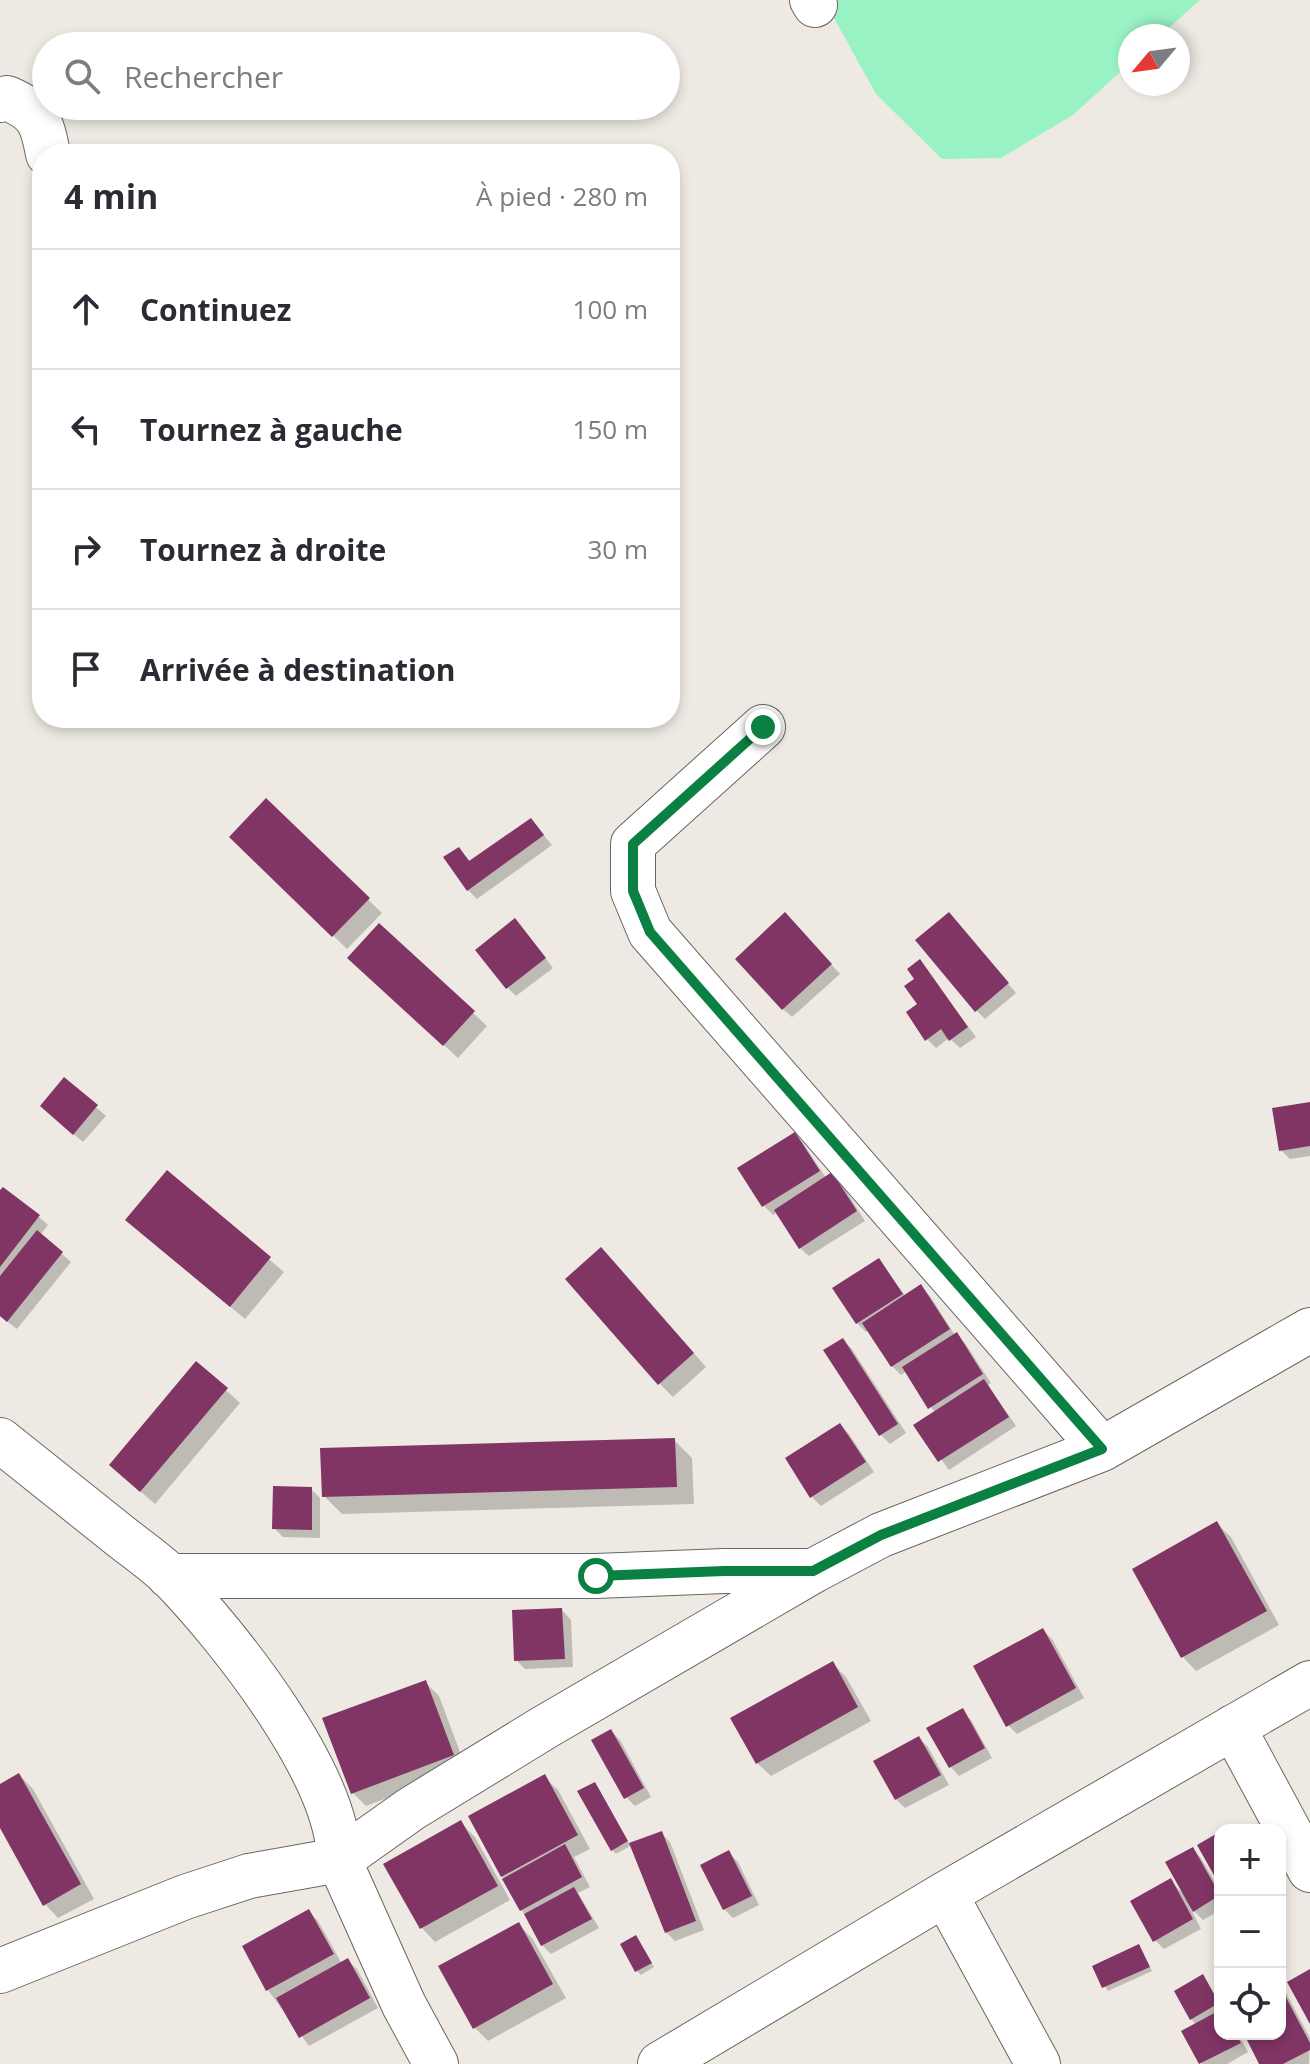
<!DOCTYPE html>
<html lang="fr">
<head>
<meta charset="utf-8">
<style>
  body { margin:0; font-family:"Open Sans",sans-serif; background:#f2f2f3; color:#2b2b33 }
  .controls { position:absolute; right:24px; bottom:24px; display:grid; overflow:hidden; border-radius:16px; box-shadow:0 4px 12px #0003 }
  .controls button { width:72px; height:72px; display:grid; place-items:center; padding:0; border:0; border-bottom:2px solid #e1e1e2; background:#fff; color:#2b2b33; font:40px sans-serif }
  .compass { position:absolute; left:1118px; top:24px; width:72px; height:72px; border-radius:50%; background:#fff; box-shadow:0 4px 12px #0003; rotate:241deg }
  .stop { position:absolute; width:24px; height:24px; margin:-18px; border:6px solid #0b8043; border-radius:50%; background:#fff }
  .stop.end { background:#0b8043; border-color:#fff; box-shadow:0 2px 8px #0008 }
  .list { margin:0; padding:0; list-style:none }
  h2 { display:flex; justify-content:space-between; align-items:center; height:104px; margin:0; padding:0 32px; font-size:34px }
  h2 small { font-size:26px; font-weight:400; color:#7c7c81 }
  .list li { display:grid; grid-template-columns:52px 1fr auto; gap:24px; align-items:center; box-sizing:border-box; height:120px; padding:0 32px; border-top:2px solid #e1e1e2 }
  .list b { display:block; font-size:30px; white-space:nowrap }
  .list em { font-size:26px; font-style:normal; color:#7c7c81 }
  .icon { flex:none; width:44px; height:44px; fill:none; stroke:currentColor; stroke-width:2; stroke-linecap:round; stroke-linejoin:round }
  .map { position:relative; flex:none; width:1310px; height:2064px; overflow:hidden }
  .search { position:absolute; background:#fff; box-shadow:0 4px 12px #0003; left:32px; top:32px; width:648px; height:88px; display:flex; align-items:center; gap:20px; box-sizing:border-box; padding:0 28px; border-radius:44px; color:#7c7c81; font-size:30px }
  .panel { position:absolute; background:#fff; box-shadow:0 4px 12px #0003; left:32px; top:144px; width:648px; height:584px; border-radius:32px }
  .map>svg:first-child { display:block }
  .green { fill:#99f2c4 }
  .shadow { fill:#0003 }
  .building { fill:#813564 }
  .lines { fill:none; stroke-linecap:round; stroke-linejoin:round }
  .minor-casing { stroke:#696660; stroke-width:46 }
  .minor { stroke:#fff; stroke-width:44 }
  .route { stroke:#0b8043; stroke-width:10 }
</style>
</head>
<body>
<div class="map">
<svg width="1310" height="2064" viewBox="0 0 1310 2064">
  <rect width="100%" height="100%" fill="#eeeae3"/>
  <path class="green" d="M824,0H1200L1160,36H1130V63L1073,115L1001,158L942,159L876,94Z"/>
  <path class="shadow" d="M266,801L382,913L347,949L232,837Z
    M531,820L552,845L477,899L468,890L459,849L471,862Z
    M957,923L1016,993L985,1019L976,1010Z
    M794,924L840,974L792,1017L783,1009Z
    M379,926L487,1026L458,1058L364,971Z
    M524,930L553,968L516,996L507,987Z
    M920,962L976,1037L960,1048L949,1038L936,1048L927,1039L917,980Z
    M65,1080L106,1116L83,1142L51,1115Z
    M1310,1104V1156L1290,1159L1281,1150Z
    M794,1134L803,1143L826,1178L832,1174L841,1183L865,1221L809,1256L800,1248L777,1212L773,1215L764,1206L740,1169Z
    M167,1173L284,1272L245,1319L127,1220Z
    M0,1193L39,1217L48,1225L40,1235L71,1262L17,1329L0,1316Z
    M879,1260L906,1297L921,1287L930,1296L955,1335L965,1343L991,1383L988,1385L1016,1426L949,1470L916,1425L935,1413L907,1371L901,1375L892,1366L869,1330L866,1332L857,1323Z
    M615,1263L706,1367L673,1397L659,1383Z
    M843,1340L852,1349L906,1433L890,1444L881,1435L826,1350Z
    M226,1390L240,1403L155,1504L125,1478Z
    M840,1425L849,1434L874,1472L821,1506L812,1497L788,1459Z
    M674,1440L692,1458L694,1504L342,1514L324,1496Z
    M311,1489L320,1498V1538L283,1537L274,1528Z
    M1217,1524L1231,1537L1279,1625L1196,1671L1183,1657Z
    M562,1610L571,1620L573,1667L525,1669L516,1660Z
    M1043,1630L1052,1639L1084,1698L1017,1734L1008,1725Z
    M832,1663L846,1677L871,1721L771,1776L757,1763Z
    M425,1682L439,1696L466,1768L366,1806L352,1792Z
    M962,1711L971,1720L992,1758L959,1776L951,1767Z
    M611,1731L620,1740L651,1797L635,1806L626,1797Z
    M919,1738L928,1747L949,1785L905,1808L896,1799Z
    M19,1775L33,1789L94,1899L58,1918L45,1904L0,1824V1786Z
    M544,1777L558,1790L590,1849L574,1857L590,1887L578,1893L599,1928L551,1954L542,1945L502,1876Z
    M598,1788L630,1845L661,1833L670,1842L704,1930L675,1941L666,1932L632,1845L616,1854L612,1850Z
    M461,1823L475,1837L510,1900L435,1942L422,1928L386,1864Z
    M1192,1849L1201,1858L1220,1891V1910L1203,1920L1190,1907L1201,1929L1164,1949L1155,1940L1170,1881L1183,1893Z
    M1280,1852L1290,1870L1280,1876Z
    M729,1853L738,1862L759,1905L733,1918L724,1909Z
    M309,1912L318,1921L342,1964L348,1961L357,1969L378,2008L309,2046L268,1990Z
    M518,1924L532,1938L566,1998L488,2041L475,2028Z
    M636,1937L654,1967L641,1975L637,1971Z
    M1139,1946L1152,1971L1108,1991L1094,1967Z
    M1206,1981L1220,2005V2034H1238L1248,2052L1227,2064H1202L1184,2032L1197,2025L1191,2019Z
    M1280,1986L1285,1991L1310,2038L1309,2064H1262L1246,2034H1280Z"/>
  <path class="building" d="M266,798L370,898L332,937L229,837Z
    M531,818L544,835L467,891L443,857L459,847L469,861Z
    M785,912L832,964L782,1010L735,959Z
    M949,912L1009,983L975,1012L915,940Z
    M515,918L546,958L506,989L475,950Z
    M379,923L475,1011L443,1046L347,958Z
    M920,959L968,1027L949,1041L941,1029L925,1041L906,1012L917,1004L904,986L914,979L907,969Z
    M64,1077L98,1105L73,1135L40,1106Z
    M1310,1102V1146L1279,1151L1272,1108Z
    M795,1132L820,1171L762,1207L737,1168Z
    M167,1170L271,1257L230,1307L125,1220Z
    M832,1172L857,1211L799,1249L774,1210Z
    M3,1187L40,1215L0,1267V1190Z
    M37,1230L63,1252L7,1322L0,1316V1276Z
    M601,1247L694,1353L658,1385L565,1279Z
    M879,1258L903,1294L856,1324L832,1288Z
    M921,1284L950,1329L891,1367L862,1323Z
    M957,1332L983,1374L928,1409L902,1367Z
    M843,1338L898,1424L879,1436L823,1350Z
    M196,1361L228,1388L140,1492L109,1465Z
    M984,1379L1009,1417L938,1462L913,1425Z
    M840,1423L866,1462L810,1498L785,1458Z
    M675,1438L677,1487L322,1497L320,1448Z
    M273,1486L312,1487V1530L272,1529Z
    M1217,1521L1267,1611L1181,1658L1132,1569Z
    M562,1608L565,1659L514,1661L512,1610Z
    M1043,1628L1076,1688L1006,1727L973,1666Z
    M833,1661L858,1707L756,1764L730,1718Z
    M426,1680L454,1755L351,1794L322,1718Z
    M963,1708L985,1748L949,1768L926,1728Z
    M611,1729L644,1788L624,1799L591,1740Z
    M919,1736L941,1775L895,1800L873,1761Z
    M19,1773L81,1884L43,1906L0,1828V1784Z
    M545,1774L578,1835L501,1877L468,1816Z
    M595,1782L628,1841L611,1851L577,1791Z
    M461,1820L498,1886L420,1929L383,1864Z
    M662,1831L696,1921L665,1933L629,1843Z
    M1216,1834L1220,1841V1886L1197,1845Z
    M565,1844L582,1877L520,1911L502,1879Z
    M1193,1847L1220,1895L1193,1912L1165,1862Z
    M729,1850L752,1896L723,1910L700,1865Z
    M1171,1878L1193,1919L1153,1942L1130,1901Z
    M574,1887L592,1919L541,1946L524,1914Z
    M309,1909L334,1954L266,1991L242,1946Z
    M519,1922L553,1984L473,2029L438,1966Z
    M636,1935L652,1963L635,1972L620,1944Z
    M1139,1944L1150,1967L1102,1988L1092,1966Z
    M348,1958L370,1998L299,2038L276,1998Z
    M1310,1969V2024L1287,1982Z
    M1203,1974L1219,2003L1190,2020L1174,1991Z
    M1280,1986L1310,2043V2050L1283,2064H1259L1244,2034H1280Z
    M1220,2010V2034H1236L1241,2043L1199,2064L1181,2031Z"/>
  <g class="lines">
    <defs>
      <path id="minor" d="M812,0L815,5
        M0,100L7,98C38,111 42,121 48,154
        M763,727L633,844V891L650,932L1102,1449
        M0,1440C38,1470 76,1501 114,1531C132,1546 154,1560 171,1577C229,1637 339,1775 339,1860L404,2005L436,2064
        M169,1576H596L724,1571H813L881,1535L1102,1449L1310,1330
        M1233,1727L1310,1870
        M945,1894L1038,2064
        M0,1971L185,1897L249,1876L339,1860L411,1809L545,1727L813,1571
        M660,2064L945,1894L1310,1683"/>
    </defs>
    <use href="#minor" class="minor-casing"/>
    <use href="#minor" class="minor"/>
  </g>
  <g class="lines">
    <path class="route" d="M596,1576L724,1571H813L881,1535L1102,1449L650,932L633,891V844L763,727"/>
  </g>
</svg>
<div class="controls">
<button>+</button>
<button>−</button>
<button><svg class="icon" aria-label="locate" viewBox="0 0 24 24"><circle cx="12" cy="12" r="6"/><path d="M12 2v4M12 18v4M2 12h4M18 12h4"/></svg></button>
</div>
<svg class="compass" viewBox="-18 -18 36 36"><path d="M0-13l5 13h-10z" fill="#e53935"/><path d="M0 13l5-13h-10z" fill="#7c7c81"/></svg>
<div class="stop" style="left:596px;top:1576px"></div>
<div class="stop end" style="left:763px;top:727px"></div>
<div class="search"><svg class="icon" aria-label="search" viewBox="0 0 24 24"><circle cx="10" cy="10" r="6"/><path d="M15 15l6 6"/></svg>Rechercher</div>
<section class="panel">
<h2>4 min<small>À pied · 280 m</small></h2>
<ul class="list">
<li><svg class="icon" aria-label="ahead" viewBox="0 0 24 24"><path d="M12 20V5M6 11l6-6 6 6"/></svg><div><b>Continuez</b></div><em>100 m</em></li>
<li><svg class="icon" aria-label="left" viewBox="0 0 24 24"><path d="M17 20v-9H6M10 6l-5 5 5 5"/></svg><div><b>Tournez à gauche</b></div><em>150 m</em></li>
<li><svg class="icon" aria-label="right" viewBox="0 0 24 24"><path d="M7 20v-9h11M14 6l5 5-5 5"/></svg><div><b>Tournez à droite</b></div><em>30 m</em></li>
<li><svg class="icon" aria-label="arrive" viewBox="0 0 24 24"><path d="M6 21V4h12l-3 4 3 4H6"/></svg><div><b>Arrivée à destination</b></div></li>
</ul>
</section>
</div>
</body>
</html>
